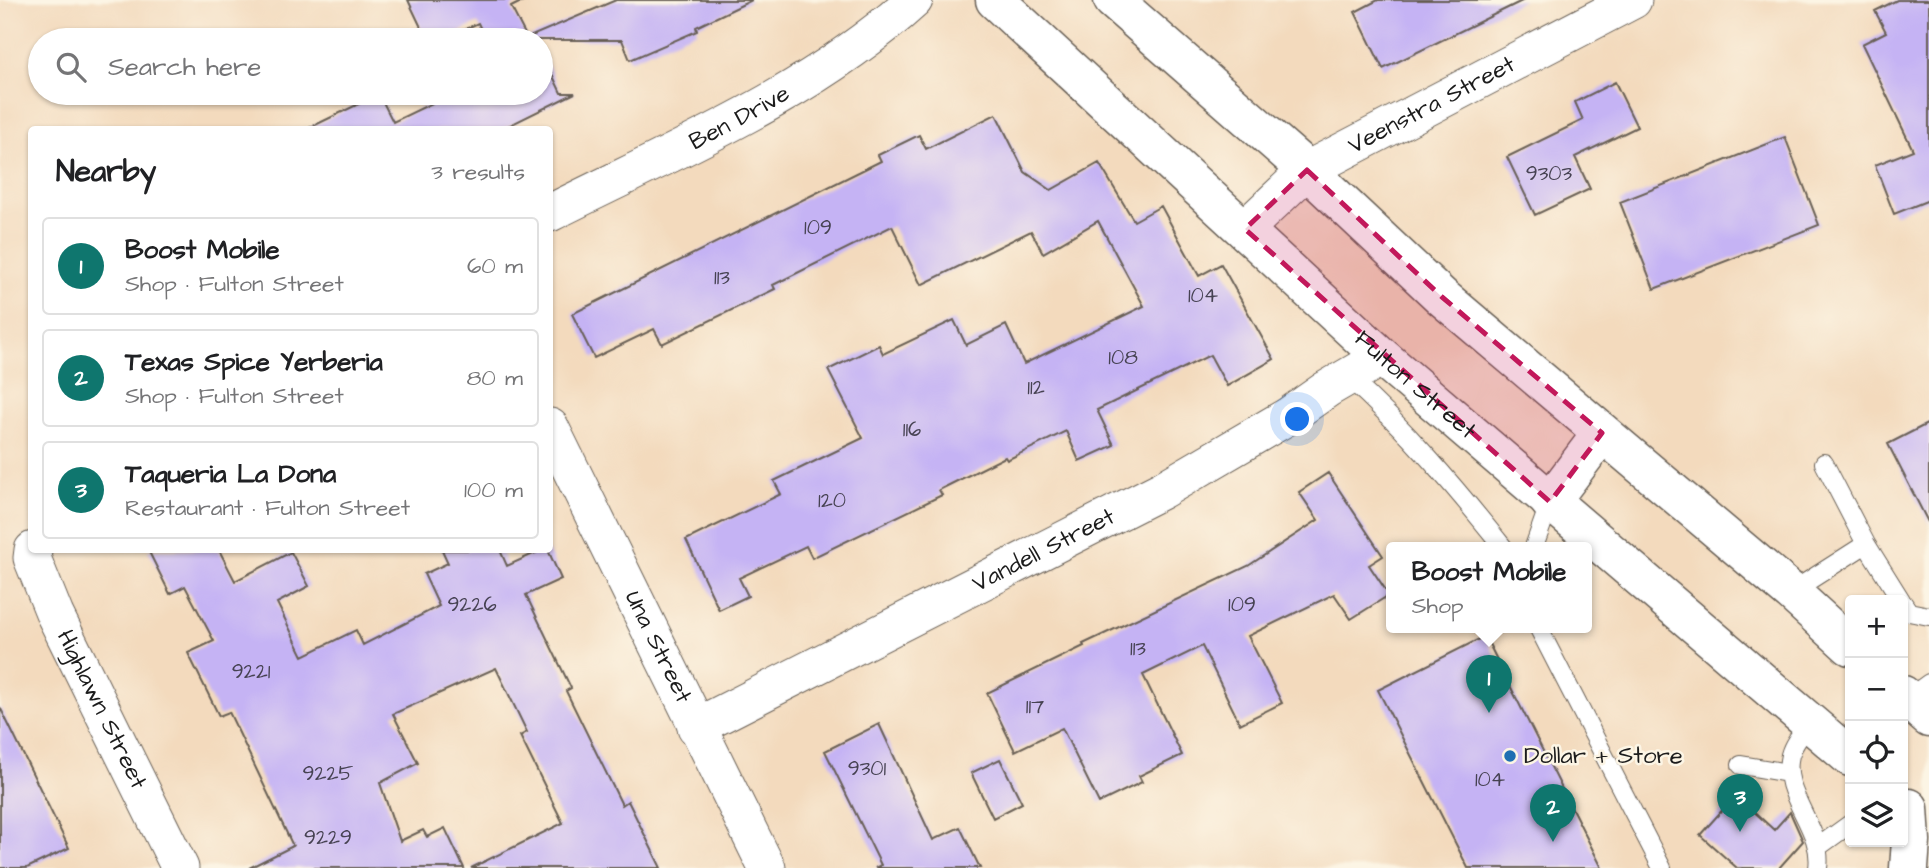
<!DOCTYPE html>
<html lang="en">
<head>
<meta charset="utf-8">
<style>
  body { margin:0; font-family:"Architects Daughter",sans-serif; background:#f6f6f6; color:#202124 }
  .controls { position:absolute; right:21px; bottom:21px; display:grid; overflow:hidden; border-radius:7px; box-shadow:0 2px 5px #0004 }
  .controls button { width:63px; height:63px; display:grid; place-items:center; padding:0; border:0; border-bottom:2px solid #e0e0e0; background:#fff; color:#202124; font:35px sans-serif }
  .you { position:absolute; left:1298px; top:420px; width:24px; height:24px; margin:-18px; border:5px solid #fff; border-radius:50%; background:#1a73e8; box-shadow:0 0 0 10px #1a73e833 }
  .badge { display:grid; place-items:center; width:46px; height:46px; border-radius:50%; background:#0f766e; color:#fff; font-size:23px; font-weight:700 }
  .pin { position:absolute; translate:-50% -58px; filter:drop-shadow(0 2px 4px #0008) }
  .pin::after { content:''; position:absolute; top:37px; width:24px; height:21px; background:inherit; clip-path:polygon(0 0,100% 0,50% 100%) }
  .popup { position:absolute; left:1386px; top:542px; width:206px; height:91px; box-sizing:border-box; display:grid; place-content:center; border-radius:7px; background:#fff; filter:drop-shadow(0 2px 5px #0005); font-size:23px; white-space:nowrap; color:#757577 }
  .popup b { font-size:26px; color:#202124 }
  .popup::after { content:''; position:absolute; left:50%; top:100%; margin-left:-14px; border:14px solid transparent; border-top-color:#fff }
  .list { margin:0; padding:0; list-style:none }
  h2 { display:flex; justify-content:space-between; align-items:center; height:91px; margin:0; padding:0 28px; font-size:30px }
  h2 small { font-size:23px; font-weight:400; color:#757577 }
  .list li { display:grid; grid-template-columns:46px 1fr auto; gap:21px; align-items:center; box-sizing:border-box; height:98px; margin:0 14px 14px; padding:0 14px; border:2px solid #e0e0e0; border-radius:7px }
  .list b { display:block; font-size:26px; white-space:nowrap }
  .list p { margin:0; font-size:23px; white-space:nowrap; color:#757577 }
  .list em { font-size:23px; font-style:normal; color:#757577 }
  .icon { flex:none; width:38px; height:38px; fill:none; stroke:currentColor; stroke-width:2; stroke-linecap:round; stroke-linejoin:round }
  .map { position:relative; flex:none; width:1929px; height:868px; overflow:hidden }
  .search { position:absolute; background:#fff; box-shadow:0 2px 5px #0004; left:28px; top:28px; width:525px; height:77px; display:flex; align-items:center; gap:18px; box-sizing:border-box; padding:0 24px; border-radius:38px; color:#757577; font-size:26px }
  .panel { position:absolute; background:#fff; box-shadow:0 2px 5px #0004; left:28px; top:126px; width:525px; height:427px; border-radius:7px }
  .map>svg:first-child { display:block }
  .building { fill:#c5b3f4 }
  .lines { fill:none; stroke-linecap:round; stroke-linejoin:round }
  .lane-casing { stroke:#675e54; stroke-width:20 }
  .street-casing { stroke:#675e54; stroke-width:39 }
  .secondary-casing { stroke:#675e54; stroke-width:41 }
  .lane { stroke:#fff; stroke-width:18 }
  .street { stroke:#fff; stroke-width:37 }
  .secondary { stroke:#fff; stroke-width:38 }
  .marked { fill:#c2185b; fill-opacity:0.2; stroke:#c2185b; stroke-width:5; stroke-dasharray:14 9; stroke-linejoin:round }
  .poi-dot { fill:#1f6fb2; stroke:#fcf5e5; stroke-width:2.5 }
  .labels { text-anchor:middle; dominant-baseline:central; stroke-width:5; stroke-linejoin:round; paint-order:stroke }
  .number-label { font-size:21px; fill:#464252 }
  .street-label { font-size:24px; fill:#1c1c1c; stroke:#fcf5e5 }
  .poi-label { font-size:24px; fill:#1c1c1c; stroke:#fcf5e5; text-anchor:start }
</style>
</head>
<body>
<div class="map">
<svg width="1929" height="868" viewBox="0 0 1929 868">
  <rect width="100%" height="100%" fill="#fcf5e5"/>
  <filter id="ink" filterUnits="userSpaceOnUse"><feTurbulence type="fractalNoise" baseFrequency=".0143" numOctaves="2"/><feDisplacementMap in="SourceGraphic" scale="14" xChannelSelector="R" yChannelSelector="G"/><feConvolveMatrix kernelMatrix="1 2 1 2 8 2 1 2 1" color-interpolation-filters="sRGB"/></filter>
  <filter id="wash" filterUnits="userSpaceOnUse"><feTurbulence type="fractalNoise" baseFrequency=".00686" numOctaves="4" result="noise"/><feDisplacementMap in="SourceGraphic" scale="28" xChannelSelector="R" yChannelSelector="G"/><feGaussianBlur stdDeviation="1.57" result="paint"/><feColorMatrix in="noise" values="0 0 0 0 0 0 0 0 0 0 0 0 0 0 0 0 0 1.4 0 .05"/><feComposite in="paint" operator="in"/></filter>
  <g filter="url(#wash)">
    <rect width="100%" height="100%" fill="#f3dabd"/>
    <g id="blocks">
      <path class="building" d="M408,0H525L511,7L527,38L616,0H752L696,27L697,31L630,60L622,40H486L478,23L442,40H427Z
        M1378,0H1524L1383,69L1355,12Z
        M1897,0H1929V200L1894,214L1875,165L1913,150L1862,44L1886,32L1875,11Z
        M541,51L561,93H575L500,130H305L379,94L393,122L453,93H541Z
        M1615,82L1637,127L1575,157L1590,189L1535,215L1507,157L1583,120L1575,102Z
        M996,114L1025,172L1051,190L1099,163L1134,221L1161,206L1199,276L1221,264L1274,359L1227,386L1210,355L1097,410L1114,445L1079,461L1066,431L1007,460L1005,457L939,490L942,495L812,558L806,546L739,578L748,596L719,610L686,540L781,494L774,481L863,438L828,370L879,345L883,354L954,320L966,345L1006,325L1024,364L1144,306L1098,221L1043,253L1031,231L921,285L892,226L773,285L775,289L662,344L654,329L594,358L572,314L881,161L878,155L919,135L926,149Z
        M1785,137L1819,225L1654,289L1620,202Z
        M1929,423V524L1888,444Z
        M1328,473L1383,556L1369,565L1389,595L1351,619L1334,594L1248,636L1282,703L1240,724L1202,646L1143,675L1182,755L1139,776L1142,782L1099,803L1062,728L1015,751L987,693L1084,646L1083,644L1248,566L1318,520L1299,492Z
        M148,550H219L235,581L291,552L309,586L277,603L303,656L356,630L363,645L439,606L424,574L448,563L442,550H500L507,566L542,550H548L561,579L526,595L571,688L566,691L622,805L628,801L661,868H471L563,823L520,736L527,732L496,668L393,714L418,763L380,783L400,841L423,830L427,837L445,828L464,868H249L293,846L229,712L219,716L188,653L214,641L185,586L170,594Z
        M1485,636L1602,868H1468L1378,690Z
        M0,707L69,848L27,868H0Z
        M879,724L933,840L960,827L980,868H875L881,865L825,751Z
        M1000,759L1022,803L993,818L971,773Z
        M1736,795L1774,830L1790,812L1803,841L1779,868H1737L1700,835Z"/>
    </g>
  </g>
  <g filter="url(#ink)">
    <use href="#blocks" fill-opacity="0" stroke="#675e54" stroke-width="2"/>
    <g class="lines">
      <defs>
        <path id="lane" d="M1348,377C1406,429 1455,487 1503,547
          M1824,463L1866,544
          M1534,547L1550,502
          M1791,592L1866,544L1901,600
          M1903,603L1909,612L1929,616
          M1538,627L1662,868
          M1907,699L1929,683
          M1810,723C1803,732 1793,743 1790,755C1780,795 1824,828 1818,868
          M1741,765L1788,773
          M1818,847L1850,824"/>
        <g id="street">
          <path id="s1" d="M550,213C673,151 811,94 914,0"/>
          <path id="s2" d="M1245,229L1307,170L1633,0"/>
          <path id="s3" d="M550,427L767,868"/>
          <path id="s4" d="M33,550L32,558L55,615L180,868"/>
          <path id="s5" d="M696,727L1162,490L1290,415L1327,389L1382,357"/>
        </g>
        <g id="secondary">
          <path id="s6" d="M995,0L1382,357L1850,757"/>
          <path d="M1113,0L1307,170L1442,297L1791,592L1850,646"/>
          <path d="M1550,502L1602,433"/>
          <path d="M1903,695L1929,718"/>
          <path d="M1909,868L1911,841L1909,808"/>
        </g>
      </defs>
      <use href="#lane" class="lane-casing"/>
      <use href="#street" class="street-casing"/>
      <use href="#secondary" class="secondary-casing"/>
      <use href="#lane" class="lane"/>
      <use href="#street" class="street"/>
      <use href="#secondary" class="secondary"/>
    </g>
  </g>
  <path class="marked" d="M1307,170L1442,297L1602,433L1550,502L1245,229Z"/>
  <circle class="poi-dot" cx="1510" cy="756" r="7"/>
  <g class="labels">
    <g class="number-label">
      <text x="1549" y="173">9303</text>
      <text x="818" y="227">109</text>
      <text x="722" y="277">113</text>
      <text x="1203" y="295">104</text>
      <text x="1123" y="357">108</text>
      <text x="1036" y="387">112</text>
      <text x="912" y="429">116</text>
      <text x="832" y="500">120</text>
      <text x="472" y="604">9226</text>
      <text x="1242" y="604">109</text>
      <text x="1138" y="648">113</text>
      <text x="251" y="671">9221</text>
      <text x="1035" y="706">117</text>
      <text x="867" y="768">9301</text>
      <text x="328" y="773">9225</text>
      <text x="1490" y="779">104</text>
      <text x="328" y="837">9229</text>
    </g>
    <g class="street-label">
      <text stroke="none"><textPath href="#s2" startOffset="226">Veenstra Street</textPath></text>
      <text stroke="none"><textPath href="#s1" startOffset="212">Ben Drive</textPath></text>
      <text stroke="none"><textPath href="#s6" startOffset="570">Fulton Street</textPath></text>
      <text stroke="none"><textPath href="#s5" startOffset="390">Vandell Street</textPath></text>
      <text stroke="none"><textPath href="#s3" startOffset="245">Una Street</textPath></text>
      <text stroke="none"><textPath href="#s4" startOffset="175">Highlawn Street</textPath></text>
    </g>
    <g class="poi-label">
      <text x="1524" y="756">Dollar + Store</text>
    </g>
  </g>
</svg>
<div class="controls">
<button>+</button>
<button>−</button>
<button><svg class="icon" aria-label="locate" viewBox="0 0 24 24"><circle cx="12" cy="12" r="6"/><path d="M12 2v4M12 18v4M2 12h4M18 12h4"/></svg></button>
<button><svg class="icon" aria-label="layers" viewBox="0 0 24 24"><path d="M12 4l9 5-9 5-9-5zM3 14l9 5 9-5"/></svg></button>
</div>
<div class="you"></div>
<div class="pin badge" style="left:1489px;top:713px">1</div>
<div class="popup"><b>Boost Mobile</b>Shop</div>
<div class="pin badge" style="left:1553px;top:842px">2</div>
<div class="pin badge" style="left:1740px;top:832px">3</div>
<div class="search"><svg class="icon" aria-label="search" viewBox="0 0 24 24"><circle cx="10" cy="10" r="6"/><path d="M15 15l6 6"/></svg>Search here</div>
<section class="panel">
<h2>Nearby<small>3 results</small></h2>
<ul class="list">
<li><span class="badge">1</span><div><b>Boost Mobile</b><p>Shop · Fulton Street</p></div><em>60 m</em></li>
<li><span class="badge">2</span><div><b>Texas Spice Yerberia</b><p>Shop · Fulton Street</p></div><em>80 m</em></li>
<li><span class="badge">3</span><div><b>Taqueria La Dona</b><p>Restaurant · Fulton Street</p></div><em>100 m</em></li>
</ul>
</section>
</div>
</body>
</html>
